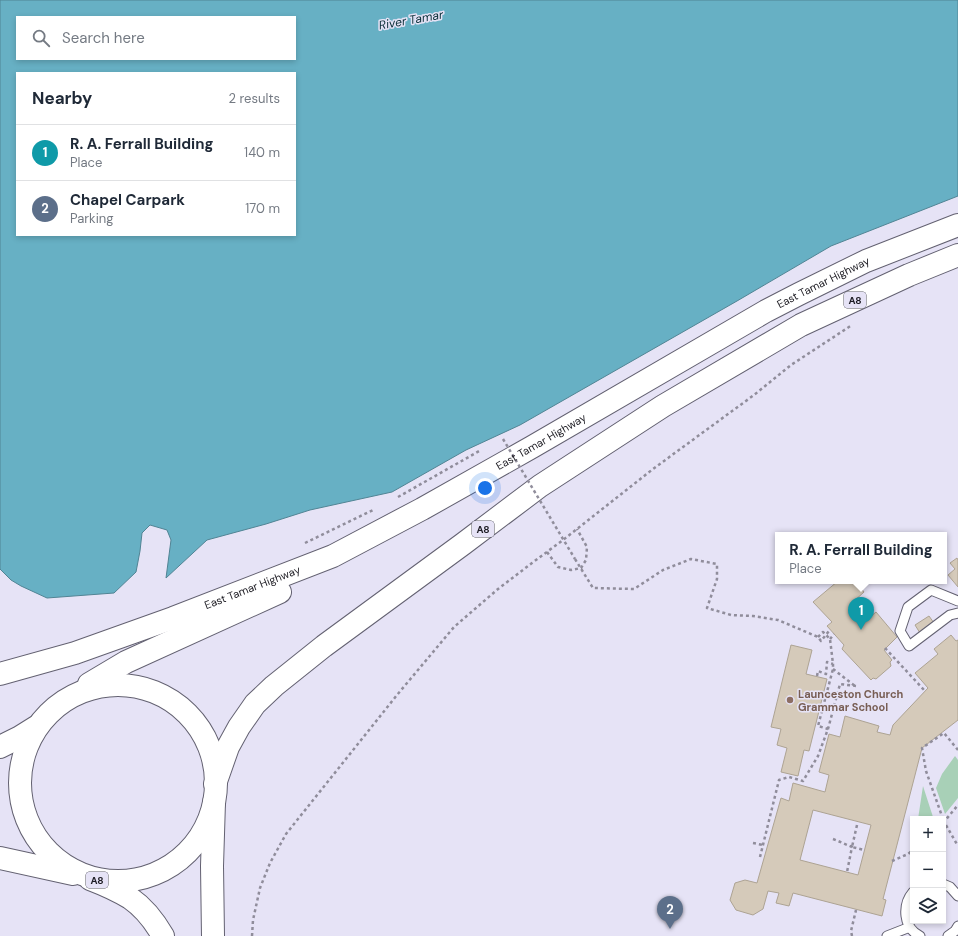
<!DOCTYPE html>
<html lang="en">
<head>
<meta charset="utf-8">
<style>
  body { margin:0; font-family:"DM Sans",sans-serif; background:#f6f6f7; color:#1f2937 }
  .controls { position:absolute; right:12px; bottom:12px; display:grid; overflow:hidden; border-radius:0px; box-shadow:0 2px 6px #0003 }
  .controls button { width:36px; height:36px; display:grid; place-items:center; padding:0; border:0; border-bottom:1px solid #e0e1e3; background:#fff; color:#1f2937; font:20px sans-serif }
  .you { position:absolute; left:485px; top:488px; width:14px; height:14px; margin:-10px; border:3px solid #fff; border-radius:50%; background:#1a73e8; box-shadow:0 0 0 6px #1a73e833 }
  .badge { display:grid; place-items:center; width:26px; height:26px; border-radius:50%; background:#b45309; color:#fff; font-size:13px; font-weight:700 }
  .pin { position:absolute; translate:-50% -33px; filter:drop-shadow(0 1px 2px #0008) }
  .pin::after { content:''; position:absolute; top:21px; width:14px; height:12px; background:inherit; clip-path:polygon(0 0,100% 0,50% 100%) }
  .popup { position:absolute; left:775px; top:532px; width:172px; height:52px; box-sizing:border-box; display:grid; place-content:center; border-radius:0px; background:#fff; filter:drop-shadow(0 1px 3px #0005); font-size:13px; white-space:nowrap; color:#747a83 }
  .popup b { font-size:15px; color:#1f2937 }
  .popup::after { content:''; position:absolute; left:50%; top:100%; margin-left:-8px; border:8px solid transparent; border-top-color:#fff }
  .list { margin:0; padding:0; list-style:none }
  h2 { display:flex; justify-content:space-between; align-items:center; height:52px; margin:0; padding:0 16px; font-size:17px }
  h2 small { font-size:13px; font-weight:400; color:#747a83 }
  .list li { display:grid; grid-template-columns:26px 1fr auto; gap:12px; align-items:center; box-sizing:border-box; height:56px; padding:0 16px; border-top:1px solid #e0e1e3 }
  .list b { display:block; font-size:15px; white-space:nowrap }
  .list p { margin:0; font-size:13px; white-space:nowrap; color:#747a83 }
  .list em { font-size:13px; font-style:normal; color:#747a83 }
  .icon { flex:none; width:22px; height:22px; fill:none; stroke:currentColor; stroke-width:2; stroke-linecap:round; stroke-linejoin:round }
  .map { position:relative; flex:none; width:958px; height:936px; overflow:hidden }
  .search { position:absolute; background:#fff; box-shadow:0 2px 6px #0003; left:16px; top:16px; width:280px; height:44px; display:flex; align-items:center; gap:10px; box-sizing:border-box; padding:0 14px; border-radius:0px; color:#747a83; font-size:15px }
  .panel { position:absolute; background:#fff; box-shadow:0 2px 6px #0003; left:16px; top:72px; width:280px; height:164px; border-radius:0px }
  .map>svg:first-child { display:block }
  .green { fill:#a8d0b7 }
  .water { fill:#67b0c4; stroke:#518494; fill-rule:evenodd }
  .building { fill:#d5caba; stroke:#ada393; fill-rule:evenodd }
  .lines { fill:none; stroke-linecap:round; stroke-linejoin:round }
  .lane-casing { stroke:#636171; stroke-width:11 }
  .secondary-casing { stroke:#636171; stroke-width:24 }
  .highway-casing { stroke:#636171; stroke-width:24 }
  .path { stroke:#908d9b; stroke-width:2.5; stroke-dasharray:3 3; stroke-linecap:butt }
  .lane { stroke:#fff; stroke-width:9 }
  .secondary { stroke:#fff; stroke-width:22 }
  .highway { stroke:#fff; stroke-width:22 }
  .path-bridge { stroke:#908d9b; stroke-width:2.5; stroke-dasharray:3 3; stroke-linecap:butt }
  .education-dot { fill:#8d6e63; stroke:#e6e3f6; stroke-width:1.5 }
  .labels { text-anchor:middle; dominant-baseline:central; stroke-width:3; stroke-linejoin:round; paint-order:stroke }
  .shield { fill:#e6e3f6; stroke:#595862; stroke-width:1 }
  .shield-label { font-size:10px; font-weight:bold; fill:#1d1c23 }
  .street-label { font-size:11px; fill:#1d1c23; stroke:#e6e3f6 }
  .education-label { font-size:11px; font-weight:bold; fill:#785e54; stroke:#e6e3f6; text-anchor:start }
  .water-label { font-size:12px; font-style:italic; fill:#092e37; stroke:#e6e3f6 }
</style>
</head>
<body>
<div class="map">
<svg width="958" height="936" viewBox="0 0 958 936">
  <rect width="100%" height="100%" fill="#e6e3f6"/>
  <path class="green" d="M955,756L958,760V798L945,814L936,788L942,774Z
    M923,786L933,817L931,819H918Z"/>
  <path class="water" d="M0,0H958V196L831,246L737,301L520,425L466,450L392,492L310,510L266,524L207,540L166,578L171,540L167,530L150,525L142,533L140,551L136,572L114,593L47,598L21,586L11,580L0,569ZM17,17H295V59H17ZM17,73H295V235H17Z"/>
  <path class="building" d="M957,558L958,560V587L948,575L955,569L950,563Z
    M838,581H855L864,592L853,602L869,618L876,612L897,637L884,650L892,660L890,662L891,666L876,679L873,678L871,680L842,649L844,645L827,626L832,622L813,602Z
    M929,616L934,623L920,633L915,625Z
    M951,635L956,641L958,640V720L922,748L883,899L886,900L882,916L793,893L789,906L776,903L779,893L768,891L763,909L753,915L736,910L730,900L735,883L745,880L757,883L781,798L789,801L793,783L825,792L829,775L819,772L829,734L840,737L845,716L879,726L877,732L890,735L893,725L928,688L915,673L938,654L934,649ZM813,810L871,825L858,875L800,860Z
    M791,645L812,650L806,674L827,679L809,751L804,750L798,776L781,772L787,748L777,745L781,729L771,727Z"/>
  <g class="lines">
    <defs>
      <path id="lane" d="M958,601L931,590L908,607L900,631L909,646L950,615L958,613
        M943,884L950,887L958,896
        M913,892C902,905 903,928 920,936
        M887,936L910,927
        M948,936L955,931L958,926"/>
      <path id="secondary" d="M90,879C103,884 117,890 130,898C143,907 155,922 163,936
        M213,936L212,866L214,802"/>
      <g id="highway">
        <path id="s1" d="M0,674L75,653L173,618L333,556L422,509L532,447L766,311L799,294L866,261L958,225"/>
        <path d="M89,684L126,662L280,592"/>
        <circle cx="118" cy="783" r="98"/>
        <path d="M0,747L20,737L36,727"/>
        <path d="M215,784L228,747L239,727L255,704L274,686L324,646L463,544L540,486L663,406L801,325L909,275L958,255"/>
        <path d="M0,858L73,874"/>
      </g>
    </defs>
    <use href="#lane" class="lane-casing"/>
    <use href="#secondary" class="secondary-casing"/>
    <use href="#highway" class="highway-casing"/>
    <path class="path" d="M398,497L481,450
      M305,543L373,510
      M547,552L558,567L571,570L581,568L586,560L587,547L577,529
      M575,559L593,588L634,589L663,570L691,559L717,564V579L707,608L731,615L753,616L778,620L818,637L821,641L829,631
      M818,637L823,632L830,639L833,664V669L818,726L828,729
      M830,639L834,634
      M885,648L925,691
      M833,669L855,686
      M817,676L818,671L826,674L827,662L833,664
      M943,819L926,771L922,748L944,733L958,750
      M943,820L958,846
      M943,823L958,805
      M857,825L852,847L864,850
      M833,839L838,841L852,847L847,872
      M753,843L763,845
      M760,857L779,780L789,777L803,781L818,756L828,729L840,684L856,686
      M892,861L908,854L913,850
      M252,936L253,920L260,888L270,863L286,834L397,695L454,627L498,589L532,563L563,540L653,469L754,395L791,365L852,325
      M852,936L851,931L856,910"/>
    <use href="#lane" class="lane"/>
    <use href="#secondary" class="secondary"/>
    <use href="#highway" class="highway"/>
    <path class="path-bridge" d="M503,439L575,559"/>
  </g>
  <circle class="education-dot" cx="790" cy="700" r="4"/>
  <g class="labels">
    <g class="shield">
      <rect x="844" y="292" width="22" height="16" rx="3"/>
      <rect x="472" y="521" width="22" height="16" rx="3"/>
      <rect x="86" y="872" width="22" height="16" rx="3"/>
    </g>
    <g class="shield-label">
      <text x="855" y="300">A8</text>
      <text x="483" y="529">A8</text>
      <text x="97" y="880">A8</text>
    </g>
    <g class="street-label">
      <text stroke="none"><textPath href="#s1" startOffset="915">East Tamar Highway</textPath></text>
      <text stroke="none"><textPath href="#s1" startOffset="591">East Tamar Highway</textPath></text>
      <text stroke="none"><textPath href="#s1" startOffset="267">East Tamar Highway</textPath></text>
    </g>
    <g class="education-label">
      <text x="798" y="694">Launceston Church<tspan x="798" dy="13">Grammar School</tspan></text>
    </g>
    <g class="water-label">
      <text transform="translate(411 20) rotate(-10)">River Tamar</text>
    </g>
  </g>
</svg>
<div class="controls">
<button>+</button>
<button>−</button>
<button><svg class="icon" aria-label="layers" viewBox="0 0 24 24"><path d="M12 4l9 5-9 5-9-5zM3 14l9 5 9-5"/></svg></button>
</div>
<div class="you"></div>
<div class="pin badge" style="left:861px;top:630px;background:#0f9aa8">1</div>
<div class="popup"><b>R. A. Ferrall Building</b>Place</div>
<div class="pin badge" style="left:670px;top:929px;background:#5c6f8a">2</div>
<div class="search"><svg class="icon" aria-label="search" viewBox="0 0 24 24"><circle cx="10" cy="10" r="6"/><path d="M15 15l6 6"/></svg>Search here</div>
<section class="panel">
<h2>Nearby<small>2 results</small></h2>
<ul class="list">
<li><span class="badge" style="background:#0f9aa8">1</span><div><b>R. A. Ferrall Building</b><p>Place</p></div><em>140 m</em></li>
<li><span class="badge" style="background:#5c6f8a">2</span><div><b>Chapel Carpark</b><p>Parking</p></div><em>170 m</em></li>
</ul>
</section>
</div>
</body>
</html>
